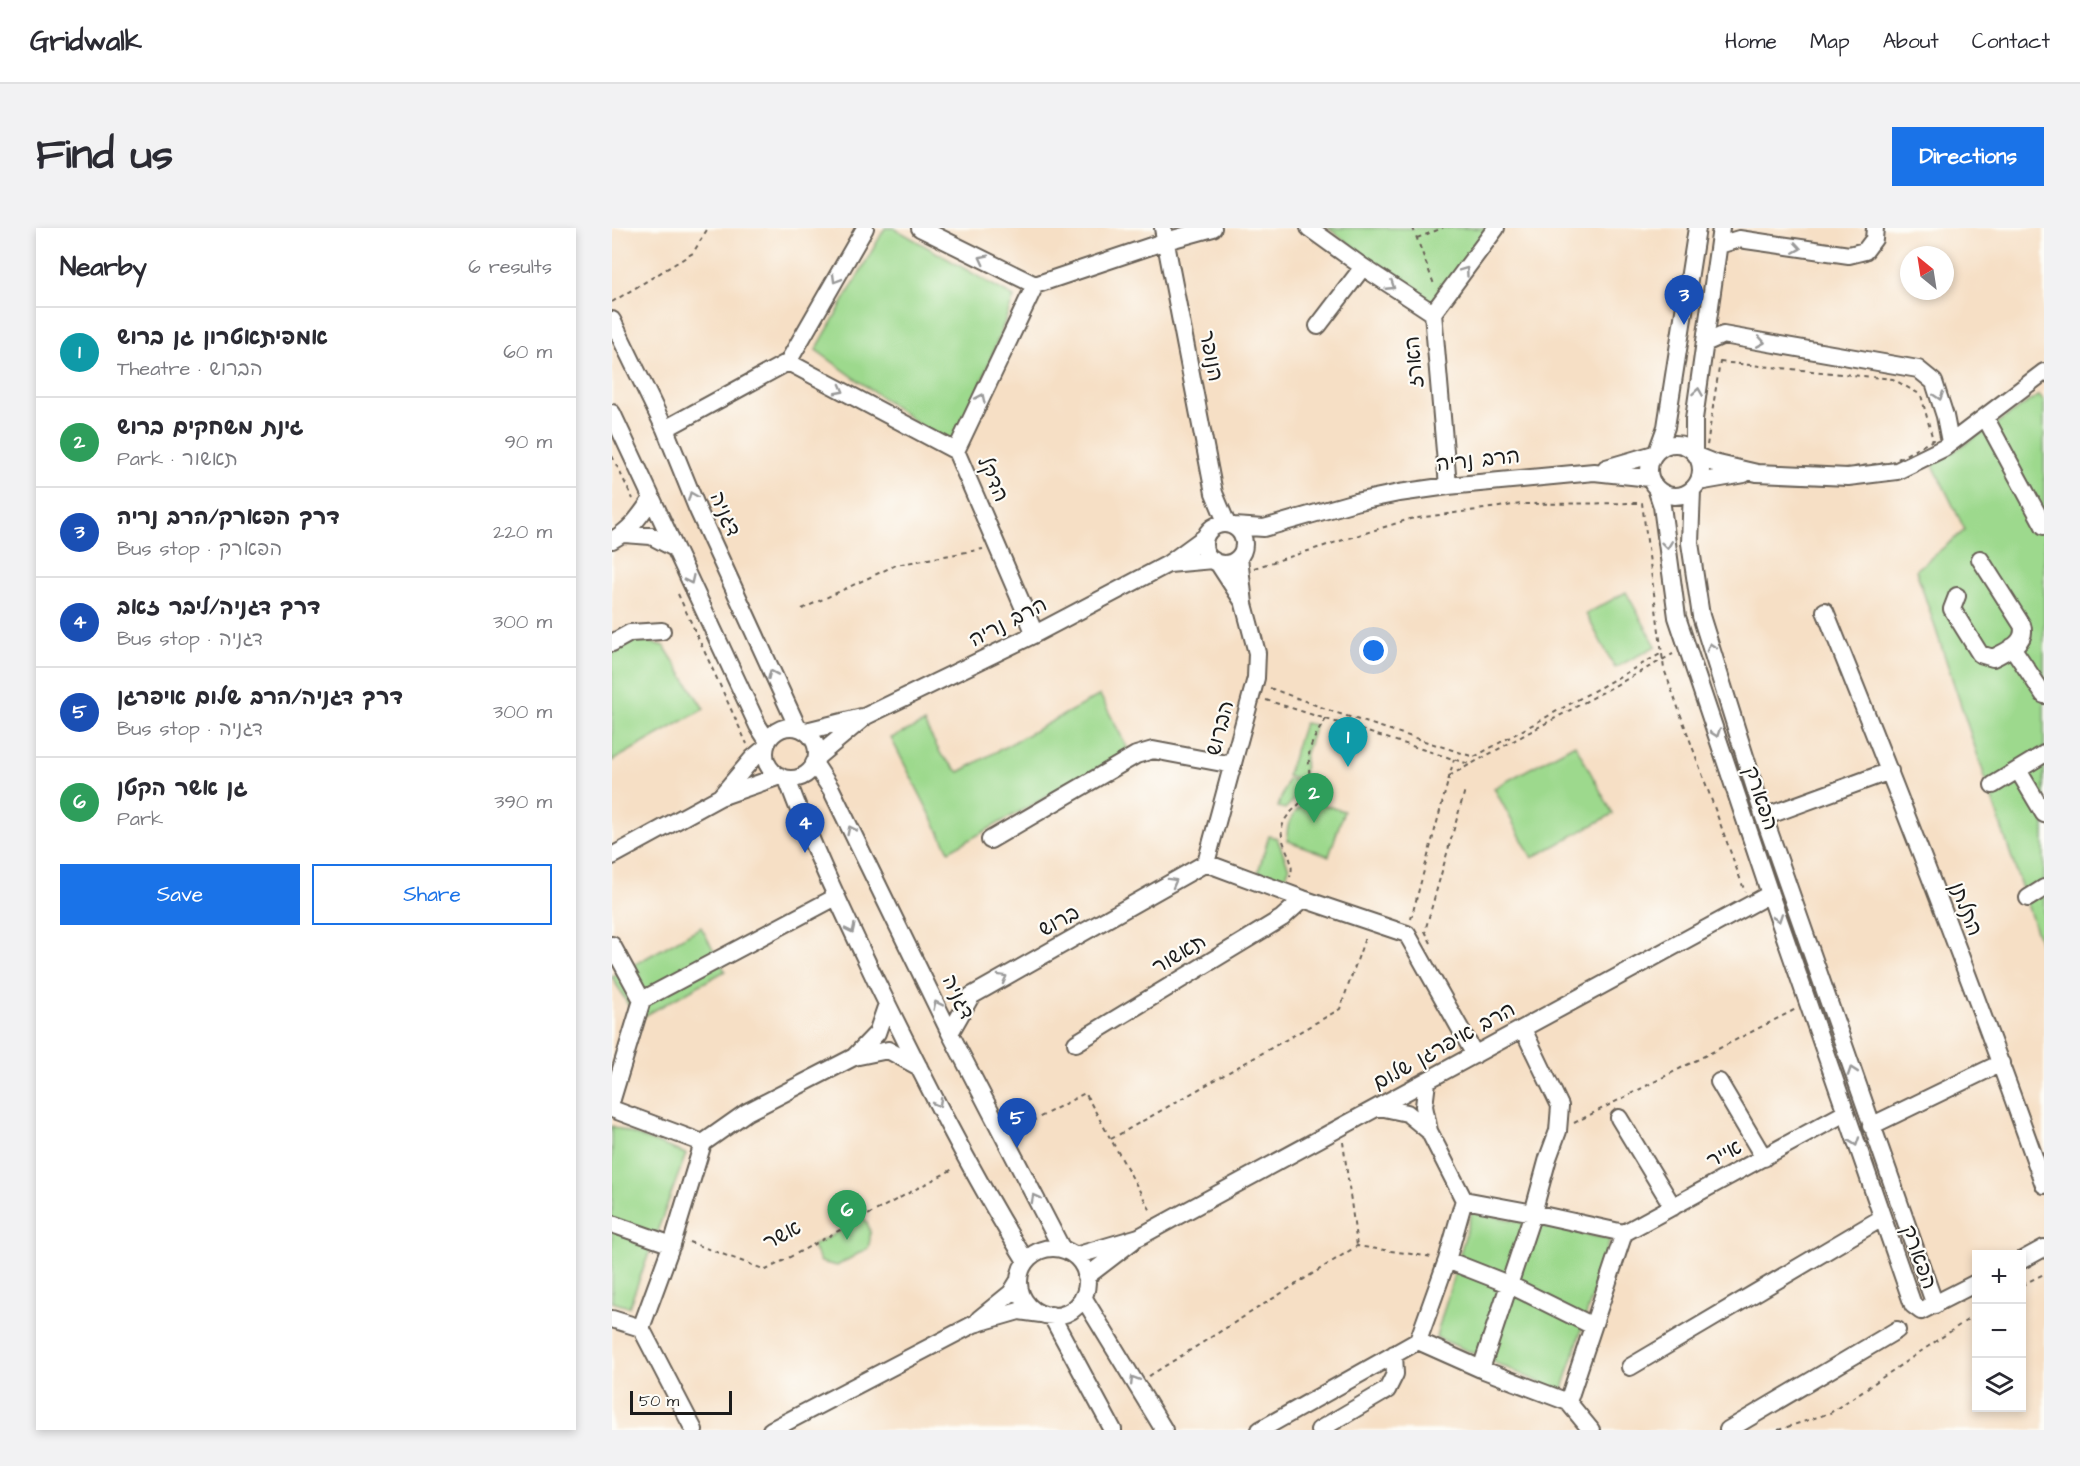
<!DOCTYPE html>
<html lang="en">
<head>
<meta charset="utf-8">
<style>
  body { margin:0; font-family:"Architects Daughter","Playpen Sans Hebrew",sans-serif; background:#f2f2f3; color:#2b2b33 }
  .controls { position:absolute; right:18px; bottom:18px; display:grid; overflow:hidden; border-radius:0px; box-shadow:0 3px 9px #0003 }
  .controls button { width:54px; height:54px; display:grid; place-items:center; padding:0; border:0; border-bottom:2px solid #e1e1e2; background:#fff; color:#2b2b33; font:30px sans-serif }
  .compass { position:absolute; left:1288px; top:18px; width:54px; height:54px; border-radius:50%; background:#fff; box-shadow:0 3px 9px #0003; rotate:330deg }
  .scale { position:absolute; left:18px; bottom:15px; width:102px; box-sizing:border-box; padding-left:6px; border:3px solid #1c1c1c; border-top:0; font-size:16px; line-height:21px; white-space:nowrap; color:#1c1c1c; -webkit-text-stroke:4px #fdfcf7; paint-order:stroke }
  .you { position:absolute; left:762px; top:423px; width:21px; height:21px; margin:-15px; border:4px solid #fff; border-radius:50%; background:#1a73e8; box-shadow:0 0 0 9px #1a73e833 }
  .badge { display:grid; place-items:center; width:39px; height:39px; border-radius:50%; background:#1a73e8; color:#fff; font-size:20px; font-weight:700 }
  .pin { position:absolute; translate:-50% -50px; filter:drop-shadow(0 2px 3px #0008) }
  .pin::after { content:''; position:absolute; top:32px; width:21px; height:18px; background:inherit; clip-path:polygon(0 0,100% 0,50% 100%) }
  .list { margin:0; padding:0; list-style:none }
  h2 { display:flex; justify-content:space-between; align-items:center; height:78px; margin:0; padding:0 24px; font-size:26px }
  h2 small { font-size:20px; font-weight:400; color:#7c7c81 }
  .list li { display:grid; grid-template-columns:39px 1fr auto; gap:18px; align-items:center; box-sizing:border-box; height:90px; padding:0 24px; border-top:2px solid #e1e1e2 }
  .list b { display:block; font-size:22px; white-space:nowrap }
  .list p { margin:0; font-size:20px; white-space:nowrap; color:#7c7c81 }
  .list em { font-size:20px; font-style:normal; color:#7c7c81 }
  .actions { display:flex; gap:12px; padding:18px 24px }
  .actions a { flex:1; padding:14px 0; border:2px solid #1a73e8; border-radius:0px; text-align:center; font-size:21px; color:#1a73e8 }
  .actions .main { background:#1a73e8; color:#fff }
  .icon { flex:none; width:33px; height:33px; fill:none; stroke:currentColor; stroke-width:2; stroke-linecap:round; stroke-linejoin:round }
  .map { position:relative; flex:none; width:1432px; height:1202px; overflow:hidden; border-radius:0px }
  header { display:flex; align-items:center; gap:36px; box-sizing:border-box; height:84px; padding:0 30px; background:#fff; border-bottom:2px solid #e1e1e2 }
  header strong { font-size:28px }
  nav { display:flex; gap:33px; margin-inline-start:auto; font-size:21px }
  .intro { display:flex; align-items:center; justify-content:space-between; box-sizing:border-box; height:144px; padding:0 36px }
  h1 { margin:0; font-size:42px }
  .button { padding:15px 27px; border-radius:0px; background:#1a73e8; color:#fff; font-size:21px; font-weight:700 }
  main { display:flex; gap:36px; padding:0 36px }
  aside { flex:1; background:#fff; border-radius:0px; box-shadow:0 3px 9px #0003 }
  .map>svg:first-child { display:block }
  .green { fill:#9dd98d; stroke:#5c7a54; stroke-width:1.5 }
  .lines { fill:none; stroke-linecap:round; stroke-linejoin:round }
  .minor-casing { stroke:#686057; stroke-width:20 }
  .path { stroke:#686057; stroke-width:2; stroke-dasharray:4.5 4.5; stroke-linecap:butt }
  .minor { stroke:#fff; stroke-width:16 }
  .oneway { stroke:#999 }
  .labels { text-anchor:middle; dominant-baseline:central; stroke-width:4.5; stroke-linejoin:round; paint-order:stroke }
  .street-label { font-size:21px; fill:#1c1c1c; stroke:#fdfcf7 }
</style>
</head>
<body>
<header>
<strong>Gridwalk</strong>
<nav><a>Home</a><a>Map</a><a>About</a><a>Contact</a></nav>
</header>
<div class="intro"><h1>Find us</h1><a class="button">Directions</a></div>
<main>
<aside>
<h2>Nearby<small>6 results</small></h2>
<ul class="list">
<li><span class="badge" style="background:#0f9aa8">1</span><div><b>אמפיתאטרון גן ברוש</b><p>Theatre · הברוש</p></div><em>60 m</em></li>
<li><span class="badge" style="background:#2e9e5b">2</span><div><b>גינת משחקים ברוש</b><p>Park · תאשור</p></div><em>90 m</em></li>
<li><span class="badge" style="background:#1a4fb4">3</span><div><b>דרך הפארק/הרב נריה</b><p>Bus stop · הפארק</p></div><em>220 m</em></li>
<li><span class="badge" style="background:#1a4fb4">4</span><div><b>דרך דגניה/ליבר זאב</b><p>Bus stop · דגניה</p></div><em>300 m</em></li>
<li><span class="badge" style="background:#1a4fb4">5</span><div><b>דרך דגניה/הרב שלום איפרגן</b><p>Bus stop · דגניה</p></div><em>300 m</em></li>
<li><span class="badge" style="background:#2e9e5b">6</span><div><b>גן אשר הקטן</b><p>Park</p></div><em>390 m</em></li>
</ul>
<div class="actions"><a class="main">Save</a><a>Share</a></div>
</aside>
<div class="map">
<svg width="1432" height="1202" viewBox="0 0 1432 1202">
  <rect width="100%" height="100%" fill="#fdfcf7"/>
  <filter id="ink" filterUnits="userSpaceOnUse"><feTurbulence type="fractalNoise" baseFrequency=".0167" numOctaves="2"/><feDisplacementMap in="SourceGraphic" scale="12" xChannelSelector="R" yChannelSelector="G"/><feConvolveMatrix kernelMatrix="1 2 1 2 8 2 1 2 1" color-interpolation-filters="sRGB"/></filter>
  <filter id="wash" filterUnits="userSpaceOnUse"><feTurbulence type="fractalNoise" baseFrequency=".008" numOctaves="4" result="noise"/><feDisplacementMap in="SourceGraphic" scale="24" xChannelSelector="R" yChannelSelector="G"/><feGaussianBlur stdDeviation="1.35" result="paint"/><feColorMatrix in="noise" values="0 0 0 0 0 0 0 0 0 0 0 0 0 0 0 0 0 1.4 0 .05"/><feComposite in="paint" operator="in"/></filter>
  <g filter="url(#wash)">
    <rect width="100%" height="100%" fill="#f6dfc5"/>
    <path class="green" d="M273,0H282L402,69L344,223L204,122Z
      M716,0H883L820,77Z
      M1427,167L1432,174V727L1304,342L1353,302L1321,237Z
      M1014,364L1044,418L1003,440L974,386Z
      M24,411L52,418L92,481L0,533V426Z
      M488,467L517,523L337,623L279,510L312,495L330,528L347,544Z
      M692,495L703,497L693,528L692,553L675,548Z
      M963,516L1001,586L920,630L882,560Z
      M676,551L692,555L688,565L673,581L666,579Z
      M695,572L732,583L717,628L676,613C672,594 683,584 695,572Z
      M657,608L665,610L677,640L673,651L646,644Z
      M89,699L113,743L25,792L0,749Z
      M0,898L74,926L17,1079L0,1074Z
      M860,984L998,1011L950,1164L824,1109Z
      M252,990C259,1001 260,1007 256,1020L225,1038L209,1034L200,1018Z"/>
  </g>
  <g filter="url(#ink)">
    <g class="lines">
      <defs>
        <path id="minor" d="M308,0L423,57L554,13L601,0
          M551,0L602,265L615,296
          M697,0L751,39L821,85
          M1107,17L1127,11L1237,27L1253,23L1262,11L1263,0
          M821,85L836,258
          M821,85L884,0
          M0,92L53,201L85,280L185,498
          M706,98L751,39
          M1093,115L1111,107L1306,141L1322,154L1333,188L1338,214
          M176,134L344,223L423,406
          M176,134L253,0
          M0,185L146,498L155,512
          M1373,189L1432,298
          M53,201L176,134
          M1037 242a26 26 0 1 1 52 0a26 26 0 1 1-52 0Z
          M1046,221L1054,199L1085,0
          M344,223L423,57
          M1082,223V191L1109,0
          M1087,229L1102,235L1145,245L1236,249L1285,243L1332,220L1432,144
          M994,240L1042,226
          M1086,254L1132,246
          M1044,260L1050,278L1065,389L1158,666L1301,1077L1309,1083L1364,1055
          M1080,262L1078,315L1089,388L1152,589L1323,1077
          M592 316a20 20 0 1 1 40 0a20 20 0 1 1-40 0Z
          M622,298L652,300L743,274L787,265L836,258L982,244L1038,250
          M12,306L39,308L62,320
          M0,312C18,303 28,288 39,272
          M606,335L630,372
          M557,336L601,332
          M1345,368L1340,381L1368,426L1381,430C1394,423 1416,415 1410,397L1368,331
          M1213,383C1290,573 1364,764 1432,957
          M0,415L18,405L50,403
          M1400,419L1432,467
          M153 525a26 26 0 1 1 52 0a26 26 0 1 1-52 0Z
          M194,503L250,489
          M205,529L254,488L423,406L556,336L593,309
          M202,535L219,561L338,805L450,1021
          M1406,542L1432,586
          M175,551C200,619 232,685 263,751C310,847 358,943 414,1033
          M1381,557L1432,526
          M109,568L141,530L153,520
          M1152,589L1278,543
          M378,612L524,527L541,522L621,537
          M0,628L108,569L168,548
          M594,635L691,671L795,706L863,827
          M594,635L644,450L645,425L632,376L627,329
          M1416,670L1432,660
          M0,717L30,772L224,669
          M338,805L359,768L594,635
          M464,815L670,690L691,671
          M242,829L265,805L275,776
          M815,854L812,878L817,903L852,972
          M1107,854L1152,930
          M0,871L30,772
          M768,879L795,885L817,903
          M0,881L91,915
          M1007,890L1061,979
          M1259,898L1389,835
          M0,996L60,1017
          M407 1054a34 34 0 1 1 68 0a34 34 0 1 1-68 0Z
          M463,1028L527,1009L547,998L1158,666
          M835,1032L896,1056L981,1098
          M1410,1032L1432,1020
          M474,1049L521,1013
          M471,1069L552,1202
          M439,1087L501,1202
          M0,1091L29,1100L62,1010L91,915L135,884L242,829L276,822L307,839
          M367,1091L399,1065L407,1052
          M29,1100L82,1202
          M806,1113L869,1141L956,1174L1012,1005
          M1018,1139L1270,990
          M869,1141L921,985L936,930L946,903L948,878L911,801
          M956,1174L979,1202
          M159,1202L362,1096L407,1083L429,1086
          M648,1202L806,1113L835,1032L852,972L921,985L1012,1005L1233,885
          M707,1202L775,1162L783,1146L782,1126
          M1116,1202L1285,1102"/>
      </defs>
      <use href="#minor" class="minor-casing"/>
      <path class="path" d="M801,0L823,59
        M805,10L831,0
        M0,74L81,25L96,0
        M1108,134L1281,151L1309,167L1321,212L1280,234L1218,242L1171,241L1114,232L1094,224Z
        M0,228L21,271
        M642,340L798,291L909,276L1030,275L1052,441L1133,664
        M66,366L135,516
        M190,381L284,337L371,321
        M658,460L722,484L862,529L1050,425
        M654,472L714,491C707,502 697,516 697,529C696,541 700,554 694,566C688,580 673,584 670,600C667,618 685,631 678,649
        M714,491L857,536
        M837,548L1061,426
        M799,691L842,531
        M819,715L813,703L853,562
        M962,895L1184,781
        M404,902L473,865L540,985
        M499,911L728,781L754,707
        M731,914L745,1018
        M77,1014L154,1042L343,940
        M1410,1057L1432,1046
        M537,1148L745,1018L820,1029
        M1166,1202L1218,1185L1364,1086"/>
      <use href="#minor" class="minor"/>
    </g>
    <defs><path id="oneway-chevron" d="M-2-3.5L2.5 0L-2 3.5" fill="none" stroke-width="1.6" stroke-linecap="round" stroke-linejoin="round" transform="scale(1.5)"/></defs>
    <g class="oneway">
      <use href="#oneway-chevron" transform="translate(1185 20) rotate(9)"/>
      <use href="#oneway-chevron" transform="translate(371 31) rotate(-153)"/>
      <use href="#oneway-chevron" transform="translate(853 43) rotate(-54)"/>
      <use href="#oneway-chevron" transform="translate(224 51) rotate(120)"/>
      <use href="#oneway-chevron" transform="translate(779 58) rotate(33)"/>
      <use href="#oneway-chevron" transform="translate(1149 114) rotate(10)"/>
      <use href="#oneway-chevron" transform="translate(228 162) rotate(28)"/>
      <use href="#oneway-chevron" transform="translate(1086 164) rotate(-81)"/>
      <use href="#oneway-chevron" transform="translate(1327 168) rotate(72)"/>
      <use href="#oneway-chevron" transform="translate(369 170) rotate(-65)"/>
      <use href="#oneway-chevron" transform="translate(80 268) rotate(-112)"/>
      <use href="#oneway-chevron" transform="translate(1055 317) rotate(83)"/>
      <use href="#oneway-chevron" transform="translate(78 352) rotate(65)"/>
      <use href="#oneway-chevron" transform="translate(1099 419) rotate(-107)"/>
      <use href="#oneway-chevron" transform="translate(160 446) rotate(-114)"/>
      <use href="#oneway-chevron" transform="translate(1104 505) rotate(71)"/>
      <use href="#oneway-chevron" transform="translate(239 602) rotate(-116)"/>
      <use href="#oneway-chevron" transform="translate(561 654) rotate(-29)"/>
      <use href="#oneway-chevron" transform="translate(1166 690) rotate(71)"/>
      <use href="#oneway-chevron" transform="translate(239 701) rotate(64)"/>
      <use href="#oneway-chevron" transform="translate(391 750) rotate(-29)"/>
      <use href="#oneway-chevron" transform="translate(325 777) rotate(-116)"/>
      <use href="#oneway-chevron" transform="translate(1240 843) rotate(-109)"/>
      <use href="#oneway-chevron" transform="translate(326 875) rotate(62)"/>
      <use href="#oneway-chevron" transform="translate(1243 914) rotate(71)"/>
      <use href="#oneway-chevron" transform="translate(423 970) rotate(-118)"/>
      <use href="#oneway-chevron" transform="translate(522 1152) rotate(-122)"/>
    </g>
  </g>
  <g class="labels">
    <g class="street-label">
      <text transform="translate(599 128) rotate(79)">הנופר</text>
      <text transform="translate(802 134) rotate(-95)">הארז</text>
      <text transform="translate(866 232) rotate(-6)">הרב נריה</text>
      <text transform="translate(381 251) rotate(66)">הדקל</text>
      <text transform="translate(113 286) rotate(66)">דגניה</text>
      <text transform="translate(396 394) rotate(-27)">הרב נריה</text>
      <text transform="translate(608 500) rotate(-75)">הברוש</text>
      <text transform="translate(1149 570) rotate(71)">הפארק</text>
      <text transform="translate(1354 681) rotate(69)">התלתן</text>
      <text transform="translate(447 693) rotate(-29)">ברוש</text>
      <text transform="translate(567 726) rotate(-31)">תאשור</text>
      <text transform="translate(346 769) rotate(64)">דגניה</text>
      <text transform="translate(832 818) rotate(-29)">הרב איפרגן שלום</text>
      <text transform="translate(1112 926) rotate(-28)">אייר</text>
      <text transform="translate(170 1007) rotate(-28)">אשר</text>
      <text transform="translate(1307 1029) rotate(70)">הפארק</text>
    </g>
  </g>
</svg>
<div class="controls">
<button>+</button>
<button>−</button>
<button><svg class="icon" aria-label="layers" viewBox="0 0 24 24"><path d="M12 4l9 5-9 5-9-5zM3 14l9 5 9-5"/></svg></button>
</div>
<svg class="compass" viewBox="-18 -18 36 36"><path d="M0-13l5 13h-10z" fill="#e53935"/><path d="M0 13l5-13h-10z" fill="#7c7c81"/></svg>
<div class="scale">50 m</div>
<div class="you"></div>
<div class="pin badge" style="left:736px;top:539px;background:#0f9aa8">1</div>
<div class="pin badge" style="left:702px;top:595px;background:#2e9e5b">2</div>
<div class="pin badge" style="left:1072px;top:97px;background:#1a4fb4">3</div>
<div class="pin badge" style="left:193px;top:625px;background:#1a4fb4">4</div>
<div class="pin badge" style="left:405px;top:920px;background:#1a4fb4">5</div>
<div class="pin badge" style="left:235px;top:1012px;background:#2e9e5b">6</div>
</div>
</main>
</body>
</html>
